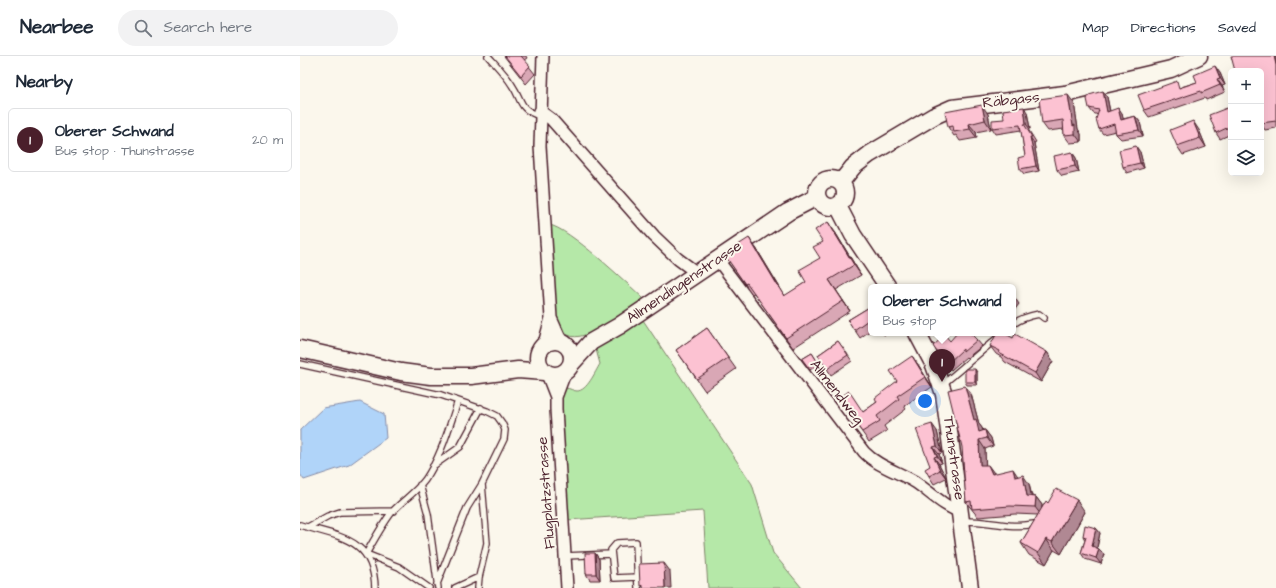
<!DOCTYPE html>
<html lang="en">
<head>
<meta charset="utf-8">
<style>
  body { margin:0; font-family:"Architects Daughter",sans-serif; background:#f2f2f3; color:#1f2937 }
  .controls { position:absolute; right:12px; top:12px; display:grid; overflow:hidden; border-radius:6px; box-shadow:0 4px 16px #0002 }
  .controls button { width:36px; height:36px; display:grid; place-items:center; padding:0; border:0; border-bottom:1px solid #e0e1e3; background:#fff; color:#1f2937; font:20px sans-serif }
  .you { position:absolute; left:625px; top:345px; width:14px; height:14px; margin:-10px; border:3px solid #fff; border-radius:50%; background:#1a73e8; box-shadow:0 0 0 6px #1a73e833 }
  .badge { display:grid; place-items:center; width:26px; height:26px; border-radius:50%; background:#4a1f2b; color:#fff; font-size:13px; font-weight:700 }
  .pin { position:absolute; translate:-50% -33px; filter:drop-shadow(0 1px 2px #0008) }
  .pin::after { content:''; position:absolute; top:21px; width:14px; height:12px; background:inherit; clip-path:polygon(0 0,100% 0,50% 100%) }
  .popup { position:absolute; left:568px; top:228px; width:148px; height:52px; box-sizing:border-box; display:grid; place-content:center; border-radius:6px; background:#fff; filter:drop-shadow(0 1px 3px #0005); font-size:13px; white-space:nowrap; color:#747a83 }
  .popup b { font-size:15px; color:#1f2937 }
  .popup::after { content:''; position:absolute; left:50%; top:100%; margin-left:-8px; border:8px solid transparent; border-top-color:#fff }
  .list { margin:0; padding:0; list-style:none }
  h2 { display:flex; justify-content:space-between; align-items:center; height:52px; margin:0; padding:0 16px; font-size:17px }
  h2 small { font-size:13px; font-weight:400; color:#747a83 }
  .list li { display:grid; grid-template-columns:26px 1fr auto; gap:12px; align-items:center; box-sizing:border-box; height:64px; margin:0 8px 8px; padding:0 8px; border:1px solid #e0e1e3; border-radius:6px }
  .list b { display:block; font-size:15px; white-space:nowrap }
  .list p { margin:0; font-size:13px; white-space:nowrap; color:#747a83 }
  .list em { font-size:13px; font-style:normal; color:#747a83 }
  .icon { flex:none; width:22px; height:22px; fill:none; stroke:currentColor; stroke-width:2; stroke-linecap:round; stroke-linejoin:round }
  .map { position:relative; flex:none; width:976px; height:532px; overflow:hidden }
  header { display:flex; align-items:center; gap:24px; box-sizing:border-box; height:56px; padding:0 20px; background:#fff; border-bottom:1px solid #e0e1e3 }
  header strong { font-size:19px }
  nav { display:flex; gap:22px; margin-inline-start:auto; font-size:14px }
  .search { width:280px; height:36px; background:#f2f2f3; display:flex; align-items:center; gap:10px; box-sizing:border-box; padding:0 14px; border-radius:22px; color:#747a83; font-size:15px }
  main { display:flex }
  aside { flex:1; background:#fff }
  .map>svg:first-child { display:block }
  .green { fill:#b5e8a8; stroke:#80846a }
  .water { fill:#b0d4f9; stroke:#878ca7 }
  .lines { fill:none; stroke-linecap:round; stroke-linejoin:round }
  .lane-casing { stroke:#4a1f2b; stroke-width:8 }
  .street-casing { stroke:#4a1f2b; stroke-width:14 }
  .secondary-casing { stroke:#4a1f2b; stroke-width:19 }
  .lane { stroke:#fbf7ec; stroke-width:5.5 }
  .street { stroke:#fbf7ec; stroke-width:11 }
  .secondary { stroke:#fbf7ec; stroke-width:16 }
  .wall { fill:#d9a7b5; stroke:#4a1f2b }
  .shaded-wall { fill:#b08893; stroke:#4a1f2b }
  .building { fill:#fcc2d2; stroke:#4a1f2b }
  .labels { text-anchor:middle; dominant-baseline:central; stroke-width:4; stroke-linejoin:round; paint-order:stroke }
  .street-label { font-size:15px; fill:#4a1f2b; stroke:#fbf7ec }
</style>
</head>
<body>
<header>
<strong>Nearbee</strong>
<div class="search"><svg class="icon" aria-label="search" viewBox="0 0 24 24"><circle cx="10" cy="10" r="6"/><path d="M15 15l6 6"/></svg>Search here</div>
<nav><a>Map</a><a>Directions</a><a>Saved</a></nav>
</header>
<main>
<aside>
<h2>Nearby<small></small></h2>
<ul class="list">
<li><span class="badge">1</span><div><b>Oberer Schwand</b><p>Bus stop · Thunstrasse</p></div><em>20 m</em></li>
</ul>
</aside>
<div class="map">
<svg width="976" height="532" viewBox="0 0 976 532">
  <rect width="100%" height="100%" fill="#fbf7ec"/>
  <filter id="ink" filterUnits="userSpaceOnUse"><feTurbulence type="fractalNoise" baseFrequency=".025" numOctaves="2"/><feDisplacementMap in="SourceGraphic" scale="8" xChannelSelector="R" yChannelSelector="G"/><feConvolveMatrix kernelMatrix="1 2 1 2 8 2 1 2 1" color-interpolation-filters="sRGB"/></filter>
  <g filter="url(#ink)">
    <path class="green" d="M249,169C268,171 328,228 344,243C329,253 285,289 268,279C261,276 259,267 256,261Z
      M341,261L452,428L473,497L502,532H408L403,455L267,464L261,338L265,332C270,332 273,335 277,335C287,335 295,316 300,308L295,290Z"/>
    <path class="water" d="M60,346L84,358L86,382L49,409L4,424L0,418V374L23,352Z"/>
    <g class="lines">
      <defs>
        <path id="lane" d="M188,0C196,9 206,19 212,29C223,45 218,53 240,60
          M713,268C721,262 729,260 739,258L744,262
          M0,308L141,339L187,355L197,360L202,367L205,374L204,383L182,428L187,487L179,521L178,532
          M642,329L703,277
          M133,410L160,391L181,352
          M120,429L128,458L138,532
          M663,465C687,464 710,473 734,468
          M0,469C39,481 74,482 75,532
          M8,471L28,460L40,456L94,455
          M265,500L311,498
          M338,521L314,522L311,494L317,487L336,486L338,532
          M137,528L167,452L182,428
          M129,532L99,511L66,498C74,484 82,469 92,456C102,445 115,437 125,424C141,401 149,371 158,345
          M155,532L179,521"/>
        <path id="street" d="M243,0L240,90L251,262L244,288
          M240,55L251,63L354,180L378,203L397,217
          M417,203L564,396C577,410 599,416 615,426C630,436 644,451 661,456
          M251,262L262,287
          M265,317L256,341V353L267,532
          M247,318L256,341"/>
        <path id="secondary" d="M517 137a14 14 0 1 1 28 0a14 14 0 1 1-28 0Z
          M541,126L553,111L570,98L634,60L652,52L765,38L871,13L899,0
          M538,150L553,179L588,231
          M617,277L634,309L644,338L670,532
          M238 302a17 17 0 1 1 34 0a17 17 0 1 1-34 0Z
          M0,293L101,316L131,320H171L218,314L244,316
          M271,308L291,286L319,270L488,156L517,141"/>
      </defs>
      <use href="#lane" class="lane-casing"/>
      <use href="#street" class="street-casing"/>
      <use href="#secondary" class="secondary-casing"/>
      <use href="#lane" class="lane"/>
      <use href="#street" class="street"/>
      <use href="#secondary" class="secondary"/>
    </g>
    <path class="wall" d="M204,0H226L227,2L224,4L235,18L226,28Z
      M976,0V72L965,74L961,68V15Z
      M920,17L925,29L922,30L925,36L906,44L905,42L849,61L844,54L881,31L897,26Z
      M803,35L807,41L810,55L822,58L823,63L835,60L840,66L843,80L821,83L816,78V75L803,78L799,73L798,59L793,57L789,52Z
      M774,47L778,73L781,78V86L770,87L764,79V73L748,75L742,67Z
      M927,52L931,58V78L920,83L916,77Z
      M727,56L730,73H728L736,86L734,87L739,115L724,118L720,113L725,100L721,74L696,78L692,72L704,63Z
      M688,58L691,73L676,76L677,82L660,85L656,79L654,80L648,71Z
      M899,74L906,91L883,99L877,90Z
      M772,96L776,102L779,116L762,120L757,114Z
      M840,96L844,112L827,117L823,111Z
      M535,176L561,219L536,234L550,255L493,292L454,237L452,238L431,208L456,192L485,240L506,226L520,202L523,186Z
      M571,250V274L560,282L548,264Z
      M407,272L436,313L405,335L376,294Z
      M583,277H588L584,279Z
      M713,282L747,296L753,305L741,326L705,306L701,301L696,298L690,290Z
      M677,284L682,290L667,302L666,301L651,314L643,305L639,299L650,285Z
      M538,285L552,305L531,319L518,299Z
      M512,297L519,308L510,314L502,303Z
      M612,300L619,310L632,331L604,350L606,353L584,370L587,375L569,386L538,343L563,356L577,346L597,325Z
      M677,316V329H667L665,326Z
      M665,330L671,338L679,368L682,372L683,374H685L691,382L693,390L685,393V409L694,417L718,420L729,428L732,440L736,441L742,449V452L748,447L785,456L761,498L754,494L746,508L729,499L721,487L738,459L715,458L678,461L666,446Z
      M637,375L642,397L639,398L642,407L639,408L646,422L634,428L629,420L630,410Z
      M796,472L800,477L797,492L799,493L804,498L801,508L785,503L781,497L785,484L783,480Z
      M295,497L299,503L300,524H290L286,518Z"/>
    <path class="shaded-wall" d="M974,0H976V9Z
      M915,10L920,17L925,29L920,22Z
      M917,23L922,30L925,36L920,29Z
      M803,35L807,41L811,62L807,56Z
      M768,39L774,47L778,73L781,78V86L775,78L773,70Z
      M682,49L688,58L691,73L685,64Z
      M724,51L727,56L730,73L726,68Z
      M818,52L822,58L825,70L821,64Z
      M927,52L931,58V62Z
      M835,60L840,66L843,80L839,74Z
      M893,65L899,74L906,91L900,82Z
      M669,68L676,76L677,82L670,73Z
      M730,81L734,87L739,115L736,110Z
      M836,90L840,96L844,112L840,107Z
      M772,96L776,102L779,116L775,110Z
      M528,166L535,176L561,219L554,209Z
      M449,182L456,192L491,250L484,240Z
      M529,224L536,234L550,255L543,245Z
      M715,242L719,248L713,256V245Z
      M747,296L753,305L741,326L735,317Z
      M612,300L619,310L632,331L625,321Z
      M675,313L677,316V329L675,326Z
      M665,330L671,338L679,368L682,372L685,382L679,376L674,364Z
      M632,368L637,375L642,397L637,390Z
      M685,374L691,382L693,390L687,382Z
      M679,384L685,393L686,418L680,409Z
      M633,391L639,398L642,407L637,400Z
      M634,401L639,408L646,422L640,414Z
      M688,409L694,417L698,426L692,418Z
      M713,413L719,422L715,421Z
      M723,419L729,428L733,449L727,440Z
      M736,441L742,449L741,459L735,451Z
      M777,444L785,456L761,498L752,486Z
      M796,472L800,477L796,496L792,490Z
      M746,483L754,494L746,508L738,497Z
      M799,493L804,498L801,508L796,502Z
      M295,497L299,503L300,524L296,518Z
      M364,507L370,515L371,532H365Z"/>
    <path class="building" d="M205,0H221L230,10L221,20Z
      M931,0H974L976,9V65L961,67V15H935Z
      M915,10L920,22L917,23L920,29L901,37V35L844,54L838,39L877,25L879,32L897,26L894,19Z
      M803,35L807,56L818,52L821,64L835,60L839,74L816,78L814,68L799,73L796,63L799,54L789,52L787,43L789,39Z
      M768,39L773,70L775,69V78L764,79L763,64L742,67L739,43Z
      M682,49L685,64L669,68L670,73L654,76L653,70L648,71L645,56Z
      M724,51L726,68H724L732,81H730L736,110L720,113L718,102L725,100L720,69L692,72V64L704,63L703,54Z
      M927,52L931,62V70L916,77L909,59Z
      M893,65L900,82L877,90L870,74Z
      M836,90L840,107L823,111L819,94Z
      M772,96L775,110L757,114L754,100Z
      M528,166L554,209L529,224L543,245L486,282L447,227L445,228L424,198L449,182L484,240L506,226L499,214L520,202L513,191L523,186L515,174Z
      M571,250V262L554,274L548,264Z
      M407,272L428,302L397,323L376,294Z
      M657,277H670L677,284L663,296V293L647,308L639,299L633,290L645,279L650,285Z
      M697,277H704L713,282L715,278L747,296L735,317L699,297L700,295L690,290Z
      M538,285L548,299L527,313L518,299Z
      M512,297L517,305L508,311L502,303Z
      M612,300L625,321L597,340L599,343L577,360L580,365L562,376L538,343L549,335L563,356L577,346L575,342L597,325L590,315Z
      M665,313H675V326H665Z
      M665,330L674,364L676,363L679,376L685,374L687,382L679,384L680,409H688L692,418L713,413L715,421L723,419L727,440L736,441L735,451L710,450L672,453L671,445L666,446L662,391L648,334Z
      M632,368L637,390L633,391L637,400L634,401L640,414L629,420L625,413L630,410L616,373Z
      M756,433L777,444L752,486L746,483L738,497L721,487L746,445L748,447Z
      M785,469L796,472L792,490L799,493L796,502L781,497L786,481L783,480Z
      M285,497H295L296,518H286Z
      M364,507L365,532H343V529L340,530L339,508Z"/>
  </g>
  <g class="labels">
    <g class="street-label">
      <text transform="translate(711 44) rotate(-6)">Räbgass</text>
      <text transform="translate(384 226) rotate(-34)">Allmendingenstrasse</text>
      <text transform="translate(537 336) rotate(52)">Allmendweg</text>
      <text transform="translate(654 402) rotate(82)">Thunstrasse</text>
      <text transform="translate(246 437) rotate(-94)">Flugplatzstrasse</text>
    </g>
  </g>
</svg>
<div class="controls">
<button>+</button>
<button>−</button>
<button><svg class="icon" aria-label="layers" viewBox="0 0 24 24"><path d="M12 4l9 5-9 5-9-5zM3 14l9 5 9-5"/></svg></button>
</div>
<div class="you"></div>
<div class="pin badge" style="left:642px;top:326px">1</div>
<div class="popup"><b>Oberer Schwand</b>Bus stop</div>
</div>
</main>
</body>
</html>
